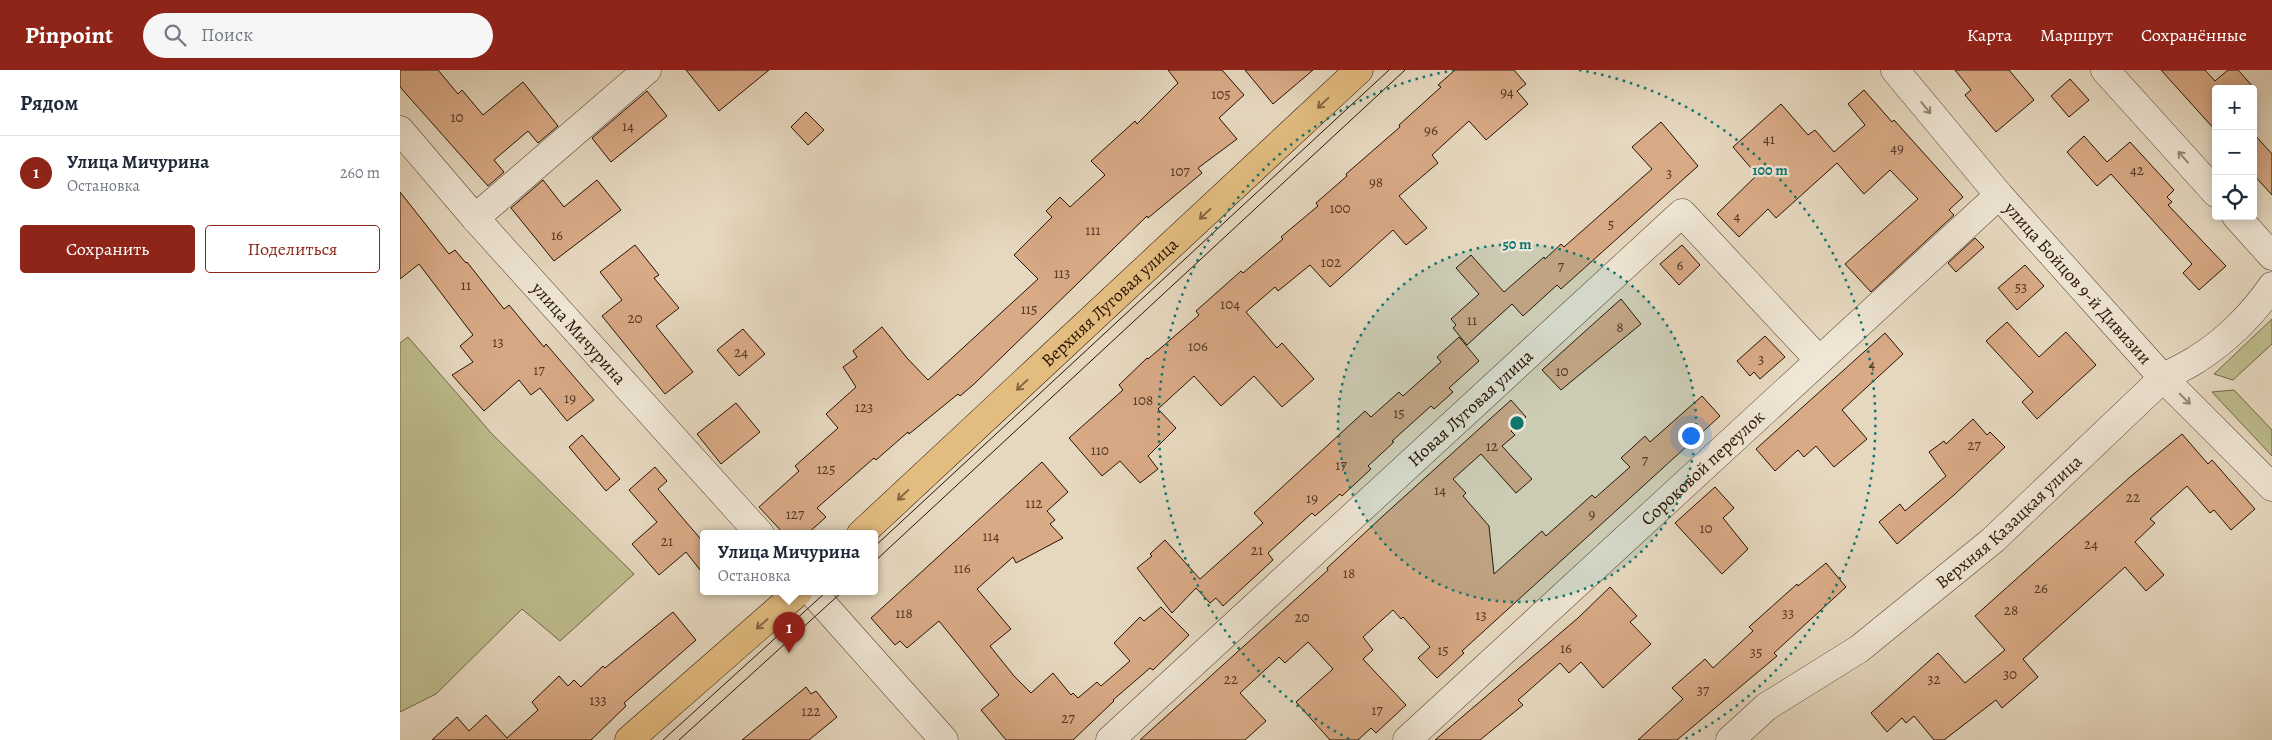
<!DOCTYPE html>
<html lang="ru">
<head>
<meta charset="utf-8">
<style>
  body { margin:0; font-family:Alegreya,serif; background:#f6f6f7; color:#1f2937 }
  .controls { position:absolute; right:15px; top:15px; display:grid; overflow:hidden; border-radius:5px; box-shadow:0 2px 12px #0003 }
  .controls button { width:45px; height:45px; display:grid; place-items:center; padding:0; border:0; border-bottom:1px solid #e0e1e3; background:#fff; color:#1f2937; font:25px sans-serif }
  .you { position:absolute; left:1290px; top:365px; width:18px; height:18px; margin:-12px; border:4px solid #fff; border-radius:50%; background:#1a73e8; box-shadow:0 0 0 8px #1a73e833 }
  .badge { display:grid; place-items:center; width:32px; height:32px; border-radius:50%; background:#8f2418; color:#fff; font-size:16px; font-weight:700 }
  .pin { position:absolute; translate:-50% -41px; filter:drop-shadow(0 1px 2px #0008) }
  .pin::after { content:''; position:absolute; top:26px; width:18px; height:15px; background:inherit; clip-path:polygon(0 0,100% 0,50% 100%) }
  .popup { position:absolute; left:300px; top:460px; width:178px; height:65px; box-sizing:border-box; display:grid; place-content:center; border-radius:5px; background:#fff; filter:drop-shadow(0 1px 4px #0005); font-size:16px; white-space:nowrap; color:#747a83 }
  .popup b { font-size:19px; color:#1f2937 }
  .popup::after { content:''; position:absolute; left:50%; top:100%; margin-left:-10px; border:10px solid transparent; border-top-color:#fff }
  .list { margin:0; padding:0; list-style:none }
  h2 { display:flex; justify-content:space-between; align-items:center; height:65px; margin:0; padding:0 20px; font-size:21px }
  h2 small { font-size:16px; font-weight:400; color:#747a83 }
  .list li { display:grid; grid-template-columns:32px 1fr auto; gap:15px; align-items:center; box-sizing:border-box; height:75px; padding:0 20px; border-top:1px solid #e0e1e3 }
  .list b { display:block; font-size:19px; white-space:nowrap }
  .list p { margin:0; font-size:16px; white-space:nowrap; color:#747a83 }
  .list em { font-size:16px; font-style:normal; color:#747a83 }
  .actions { display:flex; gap:10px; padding:15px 20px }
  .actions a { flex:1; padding:11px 0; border:1px solid #8f2418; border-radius:5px; text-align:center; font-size:18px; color:#8f2418 }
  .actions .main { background:#8f2418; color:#fff }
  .icon { flex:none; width:28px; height:28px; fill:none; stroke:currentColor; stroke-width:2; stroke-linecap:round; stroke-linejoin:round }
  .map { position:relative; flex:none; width:1872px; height:670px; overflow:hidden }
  header { display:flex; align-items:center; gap:30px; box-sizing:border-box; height:70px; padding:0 25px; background:#8f2418; color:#fff }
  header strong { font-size:24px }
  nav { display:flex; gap:28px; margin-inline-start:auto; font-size:18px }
  .search { width:350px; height:45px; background:#f6f6f7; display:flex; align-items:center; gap:12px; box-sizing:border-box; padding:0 18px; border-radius:28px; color:#747a83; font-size:19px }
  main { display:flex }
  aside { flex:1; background:#fff }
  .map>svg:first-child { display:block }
  .green { fill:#bdbc8c; stroke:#726646 }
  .building { fill:#d8aa86; stroke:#281100 }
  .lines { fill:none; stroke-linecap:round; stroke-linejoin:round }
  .minor-casing { stroke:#584330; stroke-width:29 }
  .major-casing { stroke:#281100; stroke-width:29 }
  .minor { stroke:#efe6d5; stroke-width:28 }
  .major { stroke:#e3bc80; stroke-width:28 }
  .tram { stroke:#281100; stroke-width:1 }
  .oneway { stroke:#866640 }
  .oneway2 { stroke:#958675 }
  .ring { fill:none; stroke:#0f766e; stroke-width:2.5; stroke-dasharray:2.5 5 }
  .labels { text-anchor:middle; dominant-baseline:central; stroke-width:4.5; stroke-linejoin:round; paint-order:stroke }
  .number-label { font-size:15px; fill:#543722 }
  .street-label { font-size:18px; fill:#281100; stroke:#efe6d5 }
  .centre { fill:#0f766e; stroke:#efe6d5; stroke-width:2.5 }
  .ring-label { font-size:15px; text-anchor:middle; font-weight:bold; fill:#0f766e; stroke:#efe6d5; stroke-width:4.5; stroke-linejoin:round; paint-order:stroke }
</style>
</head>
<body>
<header>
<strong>Pinpoint</strong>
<div class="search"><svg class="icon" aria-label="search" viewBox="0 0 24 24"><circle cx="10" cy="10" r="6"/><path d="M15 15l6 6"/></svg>Поиск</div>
<nav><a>Карта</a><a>Маршрут</a><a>Сохранённые</a></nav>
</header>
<main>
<aside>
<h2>Рядом<small></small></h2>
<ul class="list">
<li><span class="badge">1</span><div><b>Улица Мичурина</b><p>Остановка</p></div><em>260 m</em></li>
</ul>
<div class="actions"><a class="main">Сохранить</a><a>Поделиться</a></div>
</aside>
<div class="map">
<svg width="1872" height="670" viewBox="0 0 1872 670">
  <rect width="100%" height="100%" fill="#e6d8bf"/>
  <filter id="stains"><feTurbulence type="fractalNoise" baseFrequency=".004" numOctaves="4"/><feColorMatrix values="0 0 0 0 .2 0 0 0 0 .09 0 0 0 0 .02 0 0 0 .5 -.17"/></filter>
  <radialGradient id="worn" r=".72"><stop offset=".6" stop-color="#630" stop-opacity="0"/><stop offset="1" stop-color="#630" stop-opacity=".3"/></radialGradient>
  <path class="green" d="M1872,249V274L1833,310L1814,304Z
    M8,267L92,364L234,504L160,571L122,539L36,624L0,642V273Z
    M1834,320L1872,360V386L1812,322Z"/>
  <path class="building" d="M0,0H38L58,24L62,20L83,45L123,12L158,56L138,73L128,61L94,90L104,102L88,116L0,17Z
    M286,0H369L319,41Z
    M768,0H822L844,25L819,48L837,69L798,98L802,103L748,148L747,146L573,315L560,326L558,324L509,364L508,362L476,390L474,388L417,438L426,447L407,464H384L359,437L399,401L395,396L438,358L426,344L456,317L443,297L457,287L453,281L482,257L507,288L528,310L638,209L614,185L652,147L646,141L660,127L670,137L705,105L691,91L735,51L737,54L778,13Z
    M845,0H913L873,34Z
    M1055,0H1114L1126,14L1117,21L1128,34L1086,70L1069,51L1032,85L1038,93L999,126L1027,158L1006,175L993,160L930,217L910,195L878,221L875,217L846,242L877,278L882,273L914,309L882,337L854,306L821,336L794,306L758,339L776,358L748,386L758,399L740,413L720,391L702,406L669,368L723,320L719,315L747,288L748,289L799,245L796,241L841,201L843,203L883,169L881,167L918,136L916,133L947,106L946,104L1000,57L999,55L1041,17L1038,15Z
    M1555,0H1609L1634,30L1596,62L1565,25L1571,20Z
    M1761,0H1805L1815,11L1828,0H1838L1855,19H1816V61Z
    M1670,9L1689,30L1669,47L1651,26Z
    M1464,20L1492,52L1494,50L1563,127L1549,140L1554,145L1471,222L1445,194L1518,129L1490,100L1464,124L1437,93L1376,148L1368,139L1339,167L1317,144L1357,105L1333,77L1381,34L1408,65L1415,60L1434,82L1465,55L1448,34Z
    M247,21L267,46L211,92L192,68Z
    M406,42L424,60L408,75L391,57Z
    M1261,52L1298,96L1161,219L1157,215L1123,246L1112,234L1067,275L1053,258L1056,255L1051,249L1079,224L1056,198L1071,185L1104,222L1144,187L1145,189L1161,174L1164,177L1252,99L1232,77Z
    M1853,63L1872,84V125L1853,104Z
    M1684,66L1707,92L1730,72L1774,120L1767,127L1772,132L1768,135L1826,196L1799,220L1783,203L1792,194L1711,104L1697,116L1667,82Z
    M143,110L164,137L197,110L221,140L154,191L111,138Z
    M0,122L49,184L55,180L66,193L67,192L104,239L109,235L144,277L146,274L194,330L167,351L140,318L131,325L119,310L84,341L52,305L73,292L60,276L73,265L19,194L0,209Z
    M1575,168L1584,177L1556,202L1548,193Z
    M235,175L259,205L254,208L279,238L256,256L293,302L265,324L202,246L222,230L200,202Z
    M1282,175L1300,195L1279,215L1260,194Z
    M1625,195L1644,216L1617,240L1598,218Z
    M1221,229L1241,254L1161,320L1142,300Z
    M1607,252L1639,287L1666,262L1696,295L1637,349L1622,332L1633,322L1586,271Z
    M343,259L365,284L339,306L317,280Z
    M1485,263L1503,284L1442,340L1467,369L1434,397L1416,376L1404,387L1398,380L1375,401L1356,379Z
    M1365,266L1385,287L1360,309L1354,302L1350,306L1337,291Z
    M1059,267L1079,291L1049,318L1053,322L1034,339L1031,336L992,371L994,372L968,396L971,399L942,426L940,424L915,446L912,443L868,483L873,490L823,536L816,528L810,533L796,518L772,543L737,498L752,486L750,484L765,470L800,509L863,453L854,443L965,341L971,347L999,322L1003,326L1041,292L1037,287Z
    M1302,326L1320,346L1062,581L1064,583L1037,608L1018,588L1030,577L1003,547L1001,549L993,540L963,567L973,580L963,589L1006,635L976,663L971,658L958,670H930L896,632L933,599L908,572L885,593L879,587L840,623L866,651L845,670H740L928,500L927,498L984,445L1111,330L1126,347L1111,361L1115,365L1102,376L1132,409L1116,423L1081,384L1053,409L1066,423L1063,426L1089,456L1094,504L1142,461L1146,466L1192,425L1195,428L1230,397L1221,388L1245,366L1250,372Z
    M336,333L360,362L321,394L297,364Z
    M1573,349L1587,365L1590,362L1605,377L1554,425L1497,474L1479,452L1500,434L1505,441L1546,406L1529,382L1544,371L1546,374Z
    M1782,364L1808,394L1812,390L1855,439L1831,460L1814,440L1810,443L1787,416L1750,449L1755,453L1735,472L1764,505L1746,521L1725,497L1623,589L1638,607L1602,638L1596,630L1544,670H1534L1514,646L1506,653L1502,648L1487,662L1471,643L1538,583L1565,613L1605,580L1575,546L1730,407Z
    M182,365L220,409L206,421L169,377Z
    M642,392L668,422L647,441L655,450L650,454L663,468L616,493L613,487L577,519L611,559L590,576L614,606L631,623L653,603L671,625L673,623L678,628L697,612L701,616L730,591L714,573L740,547L744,551L761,537L789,565L753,600L750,598L713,630L714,631L673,670H606L581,640L599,625L539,551L507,578L500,571L495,575L471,548Z
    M255,397L267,411L258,419L304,473V505L286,482L259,505L232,474L257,452L229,420Z
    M1315,417L1334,438L1323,448L1348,479L1322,504L1275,453Z
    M1426,493L1446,517L1374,583L1377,586L1277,670H1238L1283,629L1272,618L1305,589L1313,598L1353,561L1349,557L1397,514L1398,516Z
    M1210,517L1237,546L1230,552L1251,574L1203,618L1181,592L1169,603L1160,593L1118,630L1123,635L1080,670H1035L1178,548Z
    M273,542L296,570L224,633L226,636L191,670H32L57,647L69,661L86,645L107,668L138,640L132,632L159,606L168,616L174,610L181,617L203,596L205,598Z
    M406,617L411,624L416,621L437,647L409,670H342Z"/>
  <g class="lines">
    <defs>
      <g id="minor">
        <path id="s1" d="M1495,0L1599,125L1763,308L1872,417"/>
        <path d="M1705,0L1816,123"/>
        <path id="s2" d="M0,60L75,148L360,464"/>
        <path d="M1836,146L1872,186"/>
        <path d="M75,148L247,0"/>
        <path d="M412,522L544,670"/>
        <path id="s3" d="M710,670L1282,143L1419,290"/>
        <path id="s4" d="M1007,670L1599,125"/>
        <path id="s5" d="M1330,670L1366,637L1459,579L1593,470L1763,308C1774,301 1787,296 1797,289C1826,271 1853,244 1872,216"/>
      </g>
      <g id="major">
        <path id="s6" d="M461,464L959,0"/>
        <path d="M229,670L398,522"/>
      </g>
    </defs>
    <use href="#minor" class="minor-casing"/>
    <use href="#major" class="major-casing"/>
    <use href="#minor" class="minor"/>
    <use href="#major" class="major"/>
    <path class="tram" d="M474,477L989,0
      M474,492L1005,0
      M263,670L426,522
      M279,670L442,522"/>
  </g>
  <defs><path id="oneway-shaft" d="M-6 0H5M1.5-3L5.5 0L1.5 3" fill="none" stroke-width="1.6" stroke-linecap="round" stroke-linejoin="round" transform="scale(1.25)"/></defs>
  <g class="oneway">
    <use href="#oneway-shaft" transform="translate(923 33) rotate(137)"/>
    <use href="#oneway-shaft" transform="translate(805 144) rotate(137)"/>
    <use href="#oneway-shaft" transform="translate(622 315) rotate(137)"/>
    <use href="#oneway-shaft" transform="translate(503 425) rotate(137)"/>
    <use href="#oneway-shaft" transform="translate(362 554) rotate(139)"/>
  </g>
  <g class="oneway2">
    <use href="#oneway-shaft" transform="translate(1526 38) rotate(51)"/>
    <use href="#oneway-shaft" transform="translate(1783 87) rotate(-132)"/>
    <use href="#oneway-shaft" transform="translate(1785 329) rotate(45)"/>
  </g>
  <circle cx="1117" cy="353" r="179" fill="#0f766e" fill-opacity=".12"/>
  <g class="ring">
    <circle cx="1117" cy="353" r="179"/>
    <path d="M949 669A358 358 0 0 1 1055 0M1179 0A358 358 0 0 1 1285 669"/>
  </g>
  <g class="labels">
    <g class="number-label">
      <text x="1107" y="22">94</text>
      <text x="821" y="24">105</text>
      <text x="57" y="47">10</text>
      <text x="228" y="56">14</text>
      <text x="1031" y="60">96</text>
      <text x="1369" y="69">41</text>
      <text x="1497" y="78">49</text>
      <text x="1737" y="100">42</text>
      <text x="780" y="101">107</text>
      <text x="1269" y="103">3</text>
      <text x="976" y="112">98</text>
      <text x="940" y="138">100</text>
      <text x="1337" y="146">4</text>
      <text x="1211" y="154">5</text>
      <text x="693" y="160">111</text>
      <text x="157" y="165">16</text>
      <text x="931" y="192">102</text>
      <text x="1280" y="195">6</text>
      <text x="1161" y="196">7</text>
      <text x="662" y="203">113</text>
      <text x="66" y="215">11</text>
      <text x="1621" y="217">53</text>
      <text x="830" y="234">104</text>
      <text x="629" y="239">115</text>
      <text x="235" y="248">20</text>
      <text x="1072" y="250">11</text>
      <text x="1220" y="257">8</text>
      <text x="98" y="272">13</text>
      <text x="798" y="276">106</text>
      <text x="341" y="282">24</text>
      <text x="1361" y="289">3</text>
      <text x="1472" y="294">4</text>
      <text x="139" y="300">17</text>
      <text x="1162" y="301">10</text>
      <text x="170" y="328">19</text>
      <text x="743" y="330">108</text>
      <text x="464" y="337">123</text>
      <text x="999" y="343">15</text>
      <text x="1574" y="375">27</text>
      <text x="1092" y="376">12</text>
      <text x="700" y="380">110</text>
      <text x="1245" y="390">7</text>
      <text x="941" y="395">17</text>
      <text x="426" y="399">125</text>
      <text x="1040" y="420">14</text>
      <text x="1733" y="427">22</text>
      <text x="912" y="428">19</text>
      <text x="634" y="433">112</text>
      <text x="395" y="444">127</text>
      <text x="1192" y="444">9</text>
      <text x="1306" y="458">10</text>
      <text x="591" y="466">114</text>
      <text x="267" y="471">21</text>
      <text x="1691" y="474">24</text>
      <text x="857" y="480">21</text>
      <text x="562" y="498">116</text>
      <text x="949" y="503">18</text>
      <text x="1641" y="518">26</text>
      <text x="1611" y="540">28</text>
      <text x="504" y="543">118</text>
      <text x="1388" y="543">33</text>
      <text x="1081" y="545">13</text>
      <text x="902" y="547">20</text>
      <text x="1166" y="578">16</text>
      <text x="1043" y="580">15</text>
      <text x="1356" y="582">35</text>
      <text x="1610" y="604">30</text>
      <text x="831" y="609">22</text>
      <text x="1534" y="609">32</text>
      <text x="1303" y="620">37</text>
      <text x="198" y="630">133</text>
      <text x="977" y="640">17</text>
      <text x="411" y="641">122</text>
      <text x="668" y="648">27</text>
    </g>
    <g class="street-label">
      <text stroke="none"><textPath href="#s1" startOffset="281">улица Бойцов 9-й Дивизии</textPath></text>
      <text stroke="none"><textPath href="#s6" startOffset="340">Верхняя Луговая улица</textPath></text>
      <text stroke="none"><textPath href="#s2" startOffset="271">улица Мичурина</textPath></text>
      <text stroke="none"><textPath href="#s3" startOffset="490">Новая Луговая улица</textPath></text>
      <text stroke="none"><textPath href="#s4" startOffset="402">Сороковой переулок</textPath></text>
      <text stroke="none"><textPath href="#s5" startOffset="355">Верхняя Казацкая улица</textPath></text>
    </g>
  </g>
  <circle cx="1117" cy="353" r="8" class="centre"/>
  <g class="ring-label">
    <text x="1370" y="105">100 m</text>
    <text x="1117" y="179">50 m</text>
  </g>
  <rect width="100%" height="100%" filter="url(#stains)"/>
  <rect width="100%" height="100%" fill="url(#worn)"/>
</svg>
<div class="controls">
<button>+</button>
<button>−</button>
<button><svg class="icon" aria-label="locate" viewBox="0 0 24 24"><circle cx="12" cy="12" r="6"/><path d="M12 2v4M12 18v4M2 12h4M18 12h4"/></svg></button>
</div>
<div class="you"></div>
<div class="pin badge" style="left:389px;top:583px">1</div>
<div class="popup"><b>Улица Мичурина</b>Остановка</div>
</div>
</main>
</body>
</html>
